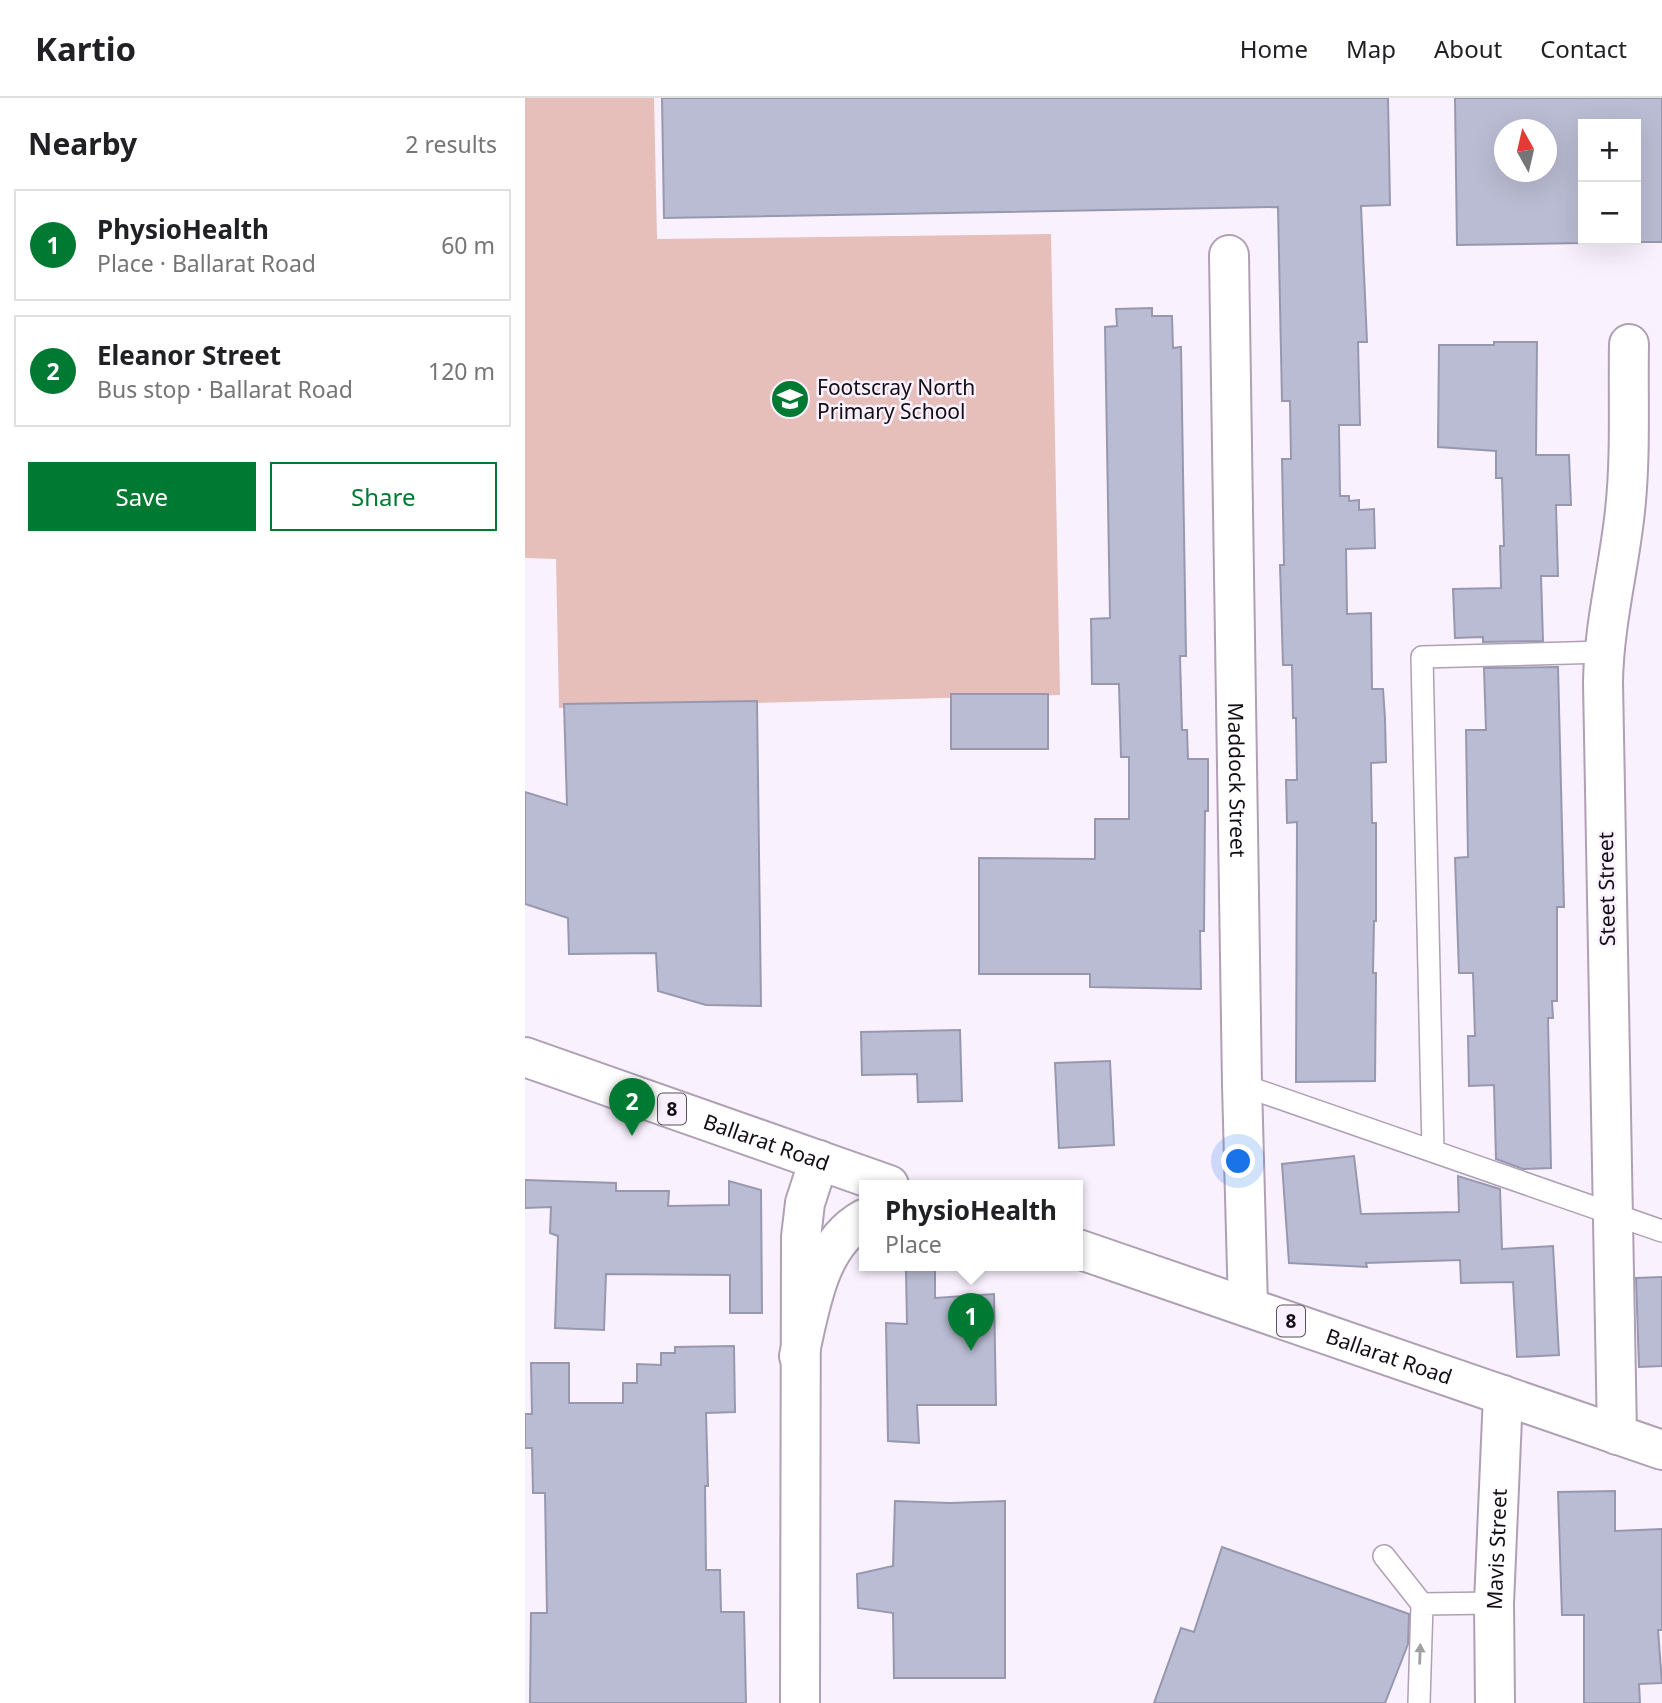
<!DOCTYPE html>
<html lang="en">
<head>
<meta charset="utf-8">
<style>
  body { margin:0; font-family:"Noto Sans",sans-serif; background:#f2f2f2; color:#202124 }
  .controls { position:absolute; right:21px; top:21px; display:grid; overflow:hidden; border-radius:0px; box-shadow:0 7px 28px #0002 }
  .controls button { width:63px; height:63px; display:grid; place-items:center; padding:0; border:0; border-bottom:2px solid #e0e0e0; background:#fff; color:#202124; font:35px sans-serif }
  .compass { position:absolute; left:969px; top:21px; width:63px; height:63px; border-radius:50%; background:#fff; box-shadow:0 7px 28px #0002; rotate:352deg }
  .you { position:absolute; left:714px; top:1064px; width:24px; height:24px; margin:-18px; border:5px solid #fff; border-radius:50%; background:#1a73e8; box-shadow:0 0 0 10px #1a73e833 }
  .badge { display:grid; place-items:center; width:46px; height:46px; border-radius:50%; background:#007a32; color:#fff; font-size:23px; font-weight:700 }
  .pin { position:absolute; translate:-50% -58px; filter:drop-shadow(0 2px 4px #0008) }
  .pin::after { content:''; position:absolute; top:37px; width:24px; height:21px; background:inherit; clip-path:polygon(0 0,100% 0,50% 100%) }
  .popup { position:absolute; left:334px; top:1082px; width:224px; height:91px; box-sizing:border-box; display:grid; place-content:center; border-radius:0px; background:#fff; filter:drop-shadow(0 2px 5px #0005); font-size:23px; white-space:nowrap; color:#757577 }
  .popup b { font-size:26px; color:#202124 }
  .popup::after { content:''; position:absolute; left:50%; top:100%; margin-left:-14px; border:14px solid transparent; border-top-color:#fff }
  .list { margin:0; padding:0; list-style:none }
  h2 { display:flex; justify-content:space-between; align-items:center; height:91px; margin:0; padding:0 28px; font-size:30px }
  h2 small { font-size:23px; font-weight:400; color:#757577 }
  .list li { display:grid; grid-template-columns:46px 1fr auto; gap:21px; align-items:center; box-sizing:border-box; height:112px; margin:0 14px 14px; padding:0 14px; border:2px solid #e0e0e0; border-radius:0px }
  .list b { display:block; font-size:26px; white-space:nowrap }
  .list p { margin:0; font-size:23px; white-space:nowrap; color:#757577 }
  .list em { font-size:23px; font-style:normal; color:#757577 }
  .actions { display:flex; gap:14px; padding:21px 28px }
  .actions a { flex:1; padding:16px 0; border:2px solid #007a32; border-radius:0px; text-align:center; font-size:24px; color:#007a32 }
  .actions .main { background:#007a32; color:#fff }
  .map { position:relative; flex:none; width:1137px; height:1605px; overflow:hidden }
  header { display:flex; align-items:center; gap:42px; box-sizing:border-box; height:98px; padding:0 35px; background:#fff; border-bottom:2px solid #e0e0e0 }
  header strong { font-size:33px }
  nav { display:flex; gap:38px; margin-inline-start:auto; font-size:24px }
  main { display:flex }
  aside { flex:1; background:#fff }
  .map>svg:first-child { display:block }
  .green { fill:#e6beba }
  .building { fill:#babcd3; stroke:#9798af; stroke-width:2; fill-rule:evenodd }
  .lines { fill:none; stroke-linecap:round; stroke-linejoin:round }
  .service-casing { stroke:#afa0b4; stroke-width:24 }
  .minor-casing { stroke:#afa0b4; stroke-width:42 }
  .tertiary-casing { stroke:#afa0b4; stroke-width:42 }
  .trunk-casing { stroke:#afa0b4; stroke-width:42 }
  .service { stroke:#fff; stroke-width:21 }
  .minor { stroke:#fff; stroke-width:38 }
  .tertiary { stroke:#fff; stroke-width:38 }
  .trunk { stroke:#fff; stroke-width:38 }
  .oneway { fill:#a19fa1 }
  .labels { text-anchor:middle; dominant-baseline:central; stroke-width:5; stroke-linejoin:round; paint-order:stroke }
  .shield { fill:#faf1fe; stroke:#58525b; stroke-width:2 }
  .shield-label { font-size:19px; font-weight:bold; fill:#130e15 }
  .poi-label { font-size:21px; fill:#130e15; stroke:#faf1fe; text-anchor:start }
  .street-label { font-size:21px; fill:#130e15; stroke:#faf1fe }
</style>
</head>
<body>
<header>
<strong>Kartio</strong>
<nav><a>Home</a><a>Map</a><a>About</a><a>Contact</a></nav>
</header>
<main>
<aside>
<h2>Nearby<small>2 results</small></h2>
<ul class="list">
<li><span class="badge">1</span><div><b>PhysioHealth</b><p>Place · Ballarat Road</p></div><em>60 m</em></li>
<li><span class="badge">2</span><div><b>Eleanor Street</b><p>Bus stop · Ballarat Road</p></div><em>120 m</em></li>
</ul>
<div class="actions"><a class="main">Save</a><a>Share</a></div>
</aside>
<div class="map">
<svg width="1137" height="1605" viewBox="0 0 1137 1605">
  <rect width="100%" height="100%" fill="#faf1fe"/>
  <path class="green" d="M0,0H129L132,141L526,136L535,597L34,610L31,461L0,460Z"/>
  <path class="building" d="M137,0H863L865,107L836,108L842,244H833L835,327H814L815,398H824V403L834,402V412L849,411L850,450L821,451L822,516L846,515L847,591H858L860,620L861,664L846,665L847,725H851V823H849L848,875H851L850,983L771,984L772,724L762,725L761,682H772L771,620H768L767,567H758L755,467H759L757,361H766L765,303H757L753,109L139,120Z
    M930,0H1137V144H1111V26H1058V145L932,147ZM979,32H1021V74H979Z
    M627,210V218H647L648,250L656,249L661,558H655L657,632H662L663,661H683V713H680L679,833H675L676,891L565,889V876H454V760L570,761V721H604V659H596L594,586H567L566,521L585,520L580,229L592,228L591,211Z
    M969,244H1012L1011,357H1044L1046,407H1031L1033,478H1016L1018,543L958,544V539L930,540L928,491L976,490L975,448H979L977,380H971V353L913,349L914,247H969Z
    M1033,569L1039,809H1032V903H1027L1028,920H1023L1026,1070L998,1071L971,1061L969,987L944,988L943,938H950L948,875H934L930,760L943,759L941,632H961L959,570Z
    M426,596H523V651H426Z
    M232,603L236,908L181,907L133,893L131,855L44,856L43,820L0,806V694L42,707L39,606Z
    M435,932L437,1003L393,1004L392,976L337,977L336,934Z
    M585,963L589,1047L534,1050L530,965Z
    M829,1058L836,1116L934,1114L933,1078L975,1091L977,1151L1028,1148L1034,1257L992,1259L988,1184L936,1185L935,1162L841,1165L842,1169L764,1165L757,1066Z
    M0,1082L91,1085V1093H144L143,1108L204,1107V1083L236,1092L237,1215H205V1177L81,1176L79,1232L30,1230L33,1138L25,1135L26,1109L0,1110Z
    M381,1172H410V1200L469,1196L471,1307H392L394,1345L363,1343L361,1225L382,1226Z
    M1137,1179V1268L1114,1269L1111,1180Z
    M209,1248L210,1314L181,1315L183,1388H180L181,1472H195L196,1514H219L221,1605H5L6,1515H22L20,1395H8L7,1350H0V1316H7L6,1265H44V1305H98V1285H112V1266L136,1267V1255H150V1249Z
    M1090,1393V1433L1137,1431V1532H1133L1137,1585L1114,1586L1115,1605H1059V1517H1037L1033,1394Z
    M370,1403L425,1405L480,1403V1580H369L368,1515L333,1510L332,1476L368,1468Z
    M697,1449L884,1516L883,1546L860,1605H629L656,1530L669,1534Z"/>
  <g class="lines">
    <defs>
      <path id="service" d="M717,987L1137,1133
        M908,1053L897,559L1079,554
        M859,1458L897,1506L969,1505
        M894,1605L897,1506"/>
      <g id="minor">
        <path id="s1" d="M704,157L717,987L723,1209"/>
        <path d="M1092,1337L1078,584C1079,526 1094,470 1100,413C1106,358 1103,302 1104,246"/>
        <path id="s2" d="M970,1605L969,1505L978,1297"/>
      </g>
      <path id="tertiary" d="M275,1605L276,1139L280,1105L294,1062"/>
      <g id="trunk">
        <path id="s3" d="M0,959L364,1087"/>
        <path id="s4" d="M553,1151L1137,1352"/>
        <path d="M274,1258C285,1211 293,1146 339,1121"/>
      </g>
    </defs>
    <use href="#service" class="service-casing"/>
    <use href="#minor" class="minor-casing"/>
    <use href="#tertiary" class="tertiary-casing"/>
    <use href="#trunk" class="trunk-casing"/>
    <use href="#service" class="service"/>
    <use href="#minor" class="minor"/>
    <use href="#tertiary" class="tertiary"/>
    <use href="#trunk" class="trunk"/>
  </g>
  <defs><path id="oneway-solid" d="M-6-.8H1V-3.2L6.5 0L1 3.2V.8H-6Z" transform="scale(1.75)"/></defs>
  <use class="oneway" href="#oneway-solid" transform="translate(895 1556) rotate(-88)"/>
  <defs>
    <symbol id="school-disc" viewBox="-11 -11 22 22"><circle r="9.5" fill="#007a32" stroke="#faf1fe"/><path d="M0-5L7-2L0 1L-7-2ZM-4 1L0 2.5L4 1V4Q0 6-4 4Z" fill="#fff"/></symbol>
  </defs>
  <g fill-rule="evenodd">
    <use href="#school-disc" x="243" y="279" width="44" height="44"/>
  </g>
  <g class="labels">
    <g class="shield">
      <rect x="133" y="995.5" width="28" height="31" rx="5"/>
      <rect x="752" y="1207.5" width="28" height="31" rx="5"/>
    </g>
    <g class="shield-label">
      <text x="147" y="1011">8</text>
      <text x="766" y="1223">8</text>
    </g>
    <g class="poi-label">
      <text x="292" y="289">Footscray North<tspan x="292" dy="24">Primary School</tspan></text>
    </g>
    <g class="street-label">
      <text stroke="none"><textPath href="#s1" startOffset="525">Maddock Street</textPath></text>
      <text transform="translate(1081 791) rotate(-91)">Steet Street</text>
      <text stroke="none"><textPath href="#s3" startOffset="256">Ballarat Road</textPath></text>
      <text stroke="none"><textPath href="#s4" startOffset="329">Ballarat Road</textPath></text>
      <text stroke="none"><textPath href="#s2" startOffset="154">Mavis Street</textPath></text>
    </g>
  </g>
</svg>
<div class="controls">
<button>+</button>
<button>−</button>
</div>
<svg class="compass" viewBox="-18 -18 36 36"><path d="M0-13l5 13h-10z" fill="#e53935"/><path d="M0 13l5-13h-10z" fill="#757577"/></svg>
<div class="you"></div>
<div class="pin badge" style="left:446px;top:1253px">1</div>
<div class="popup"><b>PhysioHealth</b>Place</div>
<div class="pin badge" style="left:107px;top:1038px">2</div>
</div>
</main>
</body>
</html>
